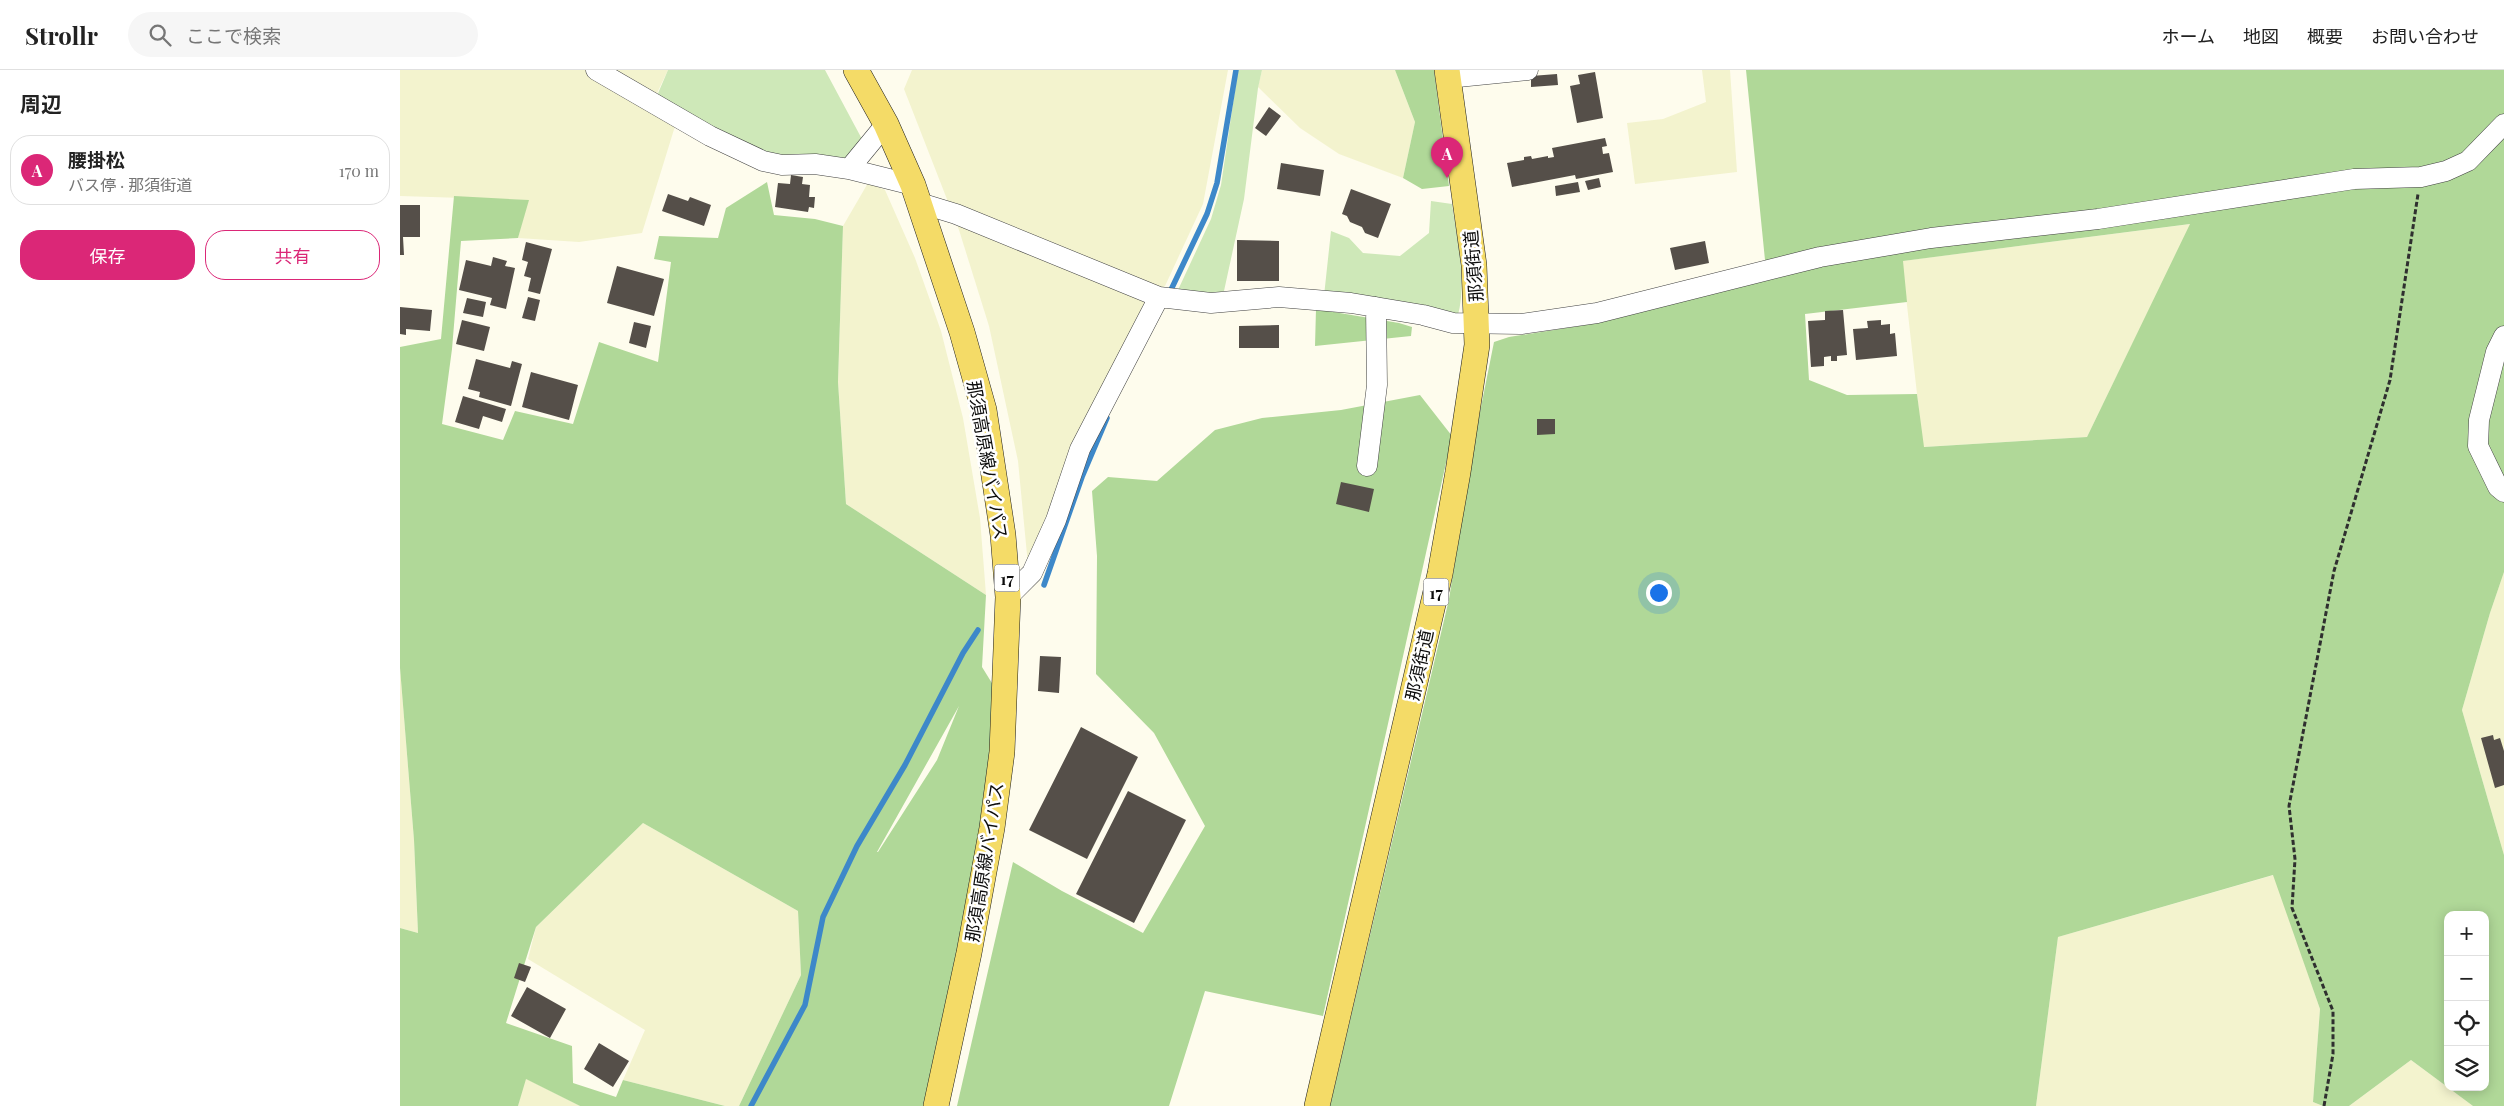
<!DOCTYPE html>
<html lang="ja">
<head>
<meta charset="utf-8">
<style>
  body { margin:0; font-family:"Playfair Display","Noto Sans JP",serif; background:#f6f6f6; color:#222 }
  .controls { position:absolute; right:15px; bottom:15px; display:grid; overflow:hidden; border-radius:10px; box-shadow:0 2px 12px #0003 }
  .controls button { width:45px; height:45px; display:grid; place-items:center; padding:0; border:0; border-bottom:1px solid #e0e0e0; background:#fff; color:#222; font:25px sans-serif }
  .you { position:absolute; left:1258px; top:522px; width:18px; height:18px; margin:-12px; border:4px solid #fff; border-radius:50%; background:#1a73e8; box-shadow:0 0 0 8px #1a73e833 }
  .badge { display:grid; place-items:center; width:32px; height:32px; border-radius:50%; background:#db2777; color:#fff; font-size:16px; font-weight:700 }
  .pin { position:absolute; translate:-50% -41px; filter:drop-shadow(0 1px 2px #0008) }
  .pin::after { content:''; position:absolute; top:26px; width:18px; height:15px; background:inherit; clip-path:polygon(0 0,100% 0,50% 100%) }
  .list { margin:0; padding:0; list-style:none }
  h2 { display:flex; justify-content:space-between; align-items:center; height:65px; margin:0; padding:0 20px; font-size:21px }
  h2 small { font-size:16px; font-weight:400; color:#767676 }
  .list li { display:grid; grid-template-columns:32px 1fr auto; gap:15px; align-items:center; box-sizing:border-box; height:70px; margin:0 10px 10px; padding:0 10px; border:1px solid #e0e0e0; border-radius:20px }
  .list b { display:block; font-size:19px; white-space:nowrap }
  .list p { margin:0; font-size:16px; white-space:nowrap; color:#767676 }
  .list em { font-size:16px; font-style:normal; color:#767676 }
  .actions { display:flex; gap:10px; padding:15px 20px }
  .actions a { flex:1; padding:11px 0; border:1px solid #db2777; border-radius:20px; text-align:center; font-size:18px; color:#db2777 }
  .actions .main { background:#db2777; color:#fff }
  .icon { flex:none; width:28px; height:28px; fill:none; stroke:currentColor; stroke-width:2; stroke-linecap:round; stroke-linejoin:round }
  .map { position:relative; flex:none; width:2104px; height:1036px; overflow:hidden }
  header { display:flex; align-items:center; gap:30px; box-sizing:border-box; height:70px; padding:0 25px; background:#fff; border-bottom:1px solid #e0e0e0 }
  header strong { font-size:24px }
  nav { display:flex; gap:28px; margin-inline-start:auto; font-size:18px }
  .search { width:350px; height:45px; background:#f6f6f6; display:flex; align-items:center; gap:12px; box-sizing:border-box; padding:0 18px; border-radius:28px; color:#767676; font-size:19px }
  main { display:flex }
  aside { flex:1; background:#fff }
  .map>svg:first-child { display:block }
  .farmland { fill:#f3f3ce }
  .green { fill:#cee8b8 }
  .forest { fill:#b0d898; fill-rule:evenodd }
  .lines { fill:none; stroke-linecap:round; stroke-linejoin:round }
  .stream { stroke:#3d88c9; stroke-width:5.5 }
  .building { fill:#554f49 }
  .minor-casing { stroke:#404040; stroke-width:21 }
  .major-casing { stroke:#1e1e1e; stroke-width:26 }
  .path { stroke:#2f2f2f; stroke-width:3; stroke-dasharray:5 2.5; stroke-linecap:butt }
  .minor { stroke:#fff; stroke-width:20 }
  .major { stroke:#f4db67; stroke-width:25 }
  .labels { text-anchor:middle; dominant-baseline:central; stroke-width:5; stroke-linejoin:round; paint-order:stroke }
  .shield { fill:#fff; stroke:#565656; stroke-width:1 }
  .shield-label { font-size:16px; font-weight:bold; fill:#0d0d0d }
  .street-label { font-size:18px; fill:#0d0d0d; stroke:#fff }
</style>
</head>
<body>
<header>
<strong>Strollr</strong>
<div class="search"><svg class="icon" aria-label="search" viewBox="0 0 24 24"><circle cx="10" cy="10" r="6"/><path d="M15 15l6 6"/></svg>ここで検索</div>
<nav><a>ホーム</a><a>地図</a><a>概要</a><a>お問い合わせ</a></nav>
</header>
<main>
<aside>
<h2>周辺<small></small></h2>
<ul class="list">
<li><span class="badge">A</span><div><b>腰掛松</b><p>バス停 · 那須街道</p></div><em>170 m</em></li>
</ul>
<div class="actions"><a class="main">保存</a><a>共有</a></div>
</aside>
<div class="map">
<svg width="2104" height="1036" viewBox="0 0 2104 1036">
  <rect width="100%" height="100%" fill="#fefced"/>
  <path class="farmland" d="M0,0H268L250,38L276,53L242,163L179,172L118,168L128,130L0,126Z
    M512,0H828L803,134L765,216L680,379L628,495L618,391L589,256L559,160L504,19Z
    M862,0H995L1015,52L1003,108L939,84L900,58L858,17Z
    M1302,0H1330L1337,102L1235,114L1227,53L1263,49L1306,32Z
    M468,113L485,120L515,188L541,261L563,348L580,448L586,525L446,434L438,312L443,156Z
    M1791,154L1687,367L1523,377L1502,191Z
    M2104,502V785L2062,640L2090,543Z
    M0,598L14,770L18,863L0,858Z
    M243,753L398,841L401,905L339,1036H325L223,1010L245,960L128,889L136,857Z
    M1874,805L1920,939L1913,1032L1923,1036H1636L1658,867Z
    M2011,990L2073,1036H1949Z
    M125,1008L180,1036H118Z"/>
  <path class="green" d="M268,0H425L463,71L446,91L381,90L256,28Z
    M838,0H862L858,18L844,129L824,221L809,225L778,220L811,149L821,115Z
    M1031,131L1052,134C1057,168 1067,211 1058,245L924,226L931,161L949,168L963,183L1000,186L1029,163Z"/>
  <path class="forest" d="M995,0H1034L1049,116L1022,119L1003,108L1015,52Z
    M1346,0H2104V502L2090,543L2062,640L2104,785V1036H2073L2011,990L1949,1036H1923L1913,1032L1920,939L1873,805L1658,867L1636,1036H930L1049,529L1076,362L1094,272L1109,267L1185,255L1367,210ZM1790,154L1687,367L1524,377L1517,324L1447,325L1409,310L1405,244L1507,232L1503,191ZM2048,845H2085V1017H2048Z
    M367,112L374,145L415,149L443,156L438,312L446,434L586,525L582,597L595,618L588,709L562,875L524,1036H339L401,905L398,841L243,753L136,857L106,953L172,976L173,1013L216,1027L223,1010L325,1036H180L126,1009L118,1036H0V858L18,863L14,770L0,598V277L41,269L54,126L129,130L118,168L61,171L52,279L42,354L103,370L115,341L173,354L199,272L258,292L271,192L254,189L259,166L318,168L326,138ZM559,636L537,690L478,782H477Z
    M916,239L999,253L1012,257L1011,266L915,276Z
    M1020,325L1052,366L923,946L805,921L769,1036H557L613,792L662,821L743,863L805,756L754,663L696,604L697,486L692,421L708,407L757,411L815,360L862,348L941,340Z"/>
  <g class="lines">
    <path class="stream" d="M769,224L807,144L817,113L836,0
      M644,515L682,407L707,348
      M351,1036L405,935L423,847L457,776L505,695L563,583L578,560"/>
  </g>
  <path class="building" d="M1195,2L1203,48L1177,53L1170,16L1180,14L1178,5Z
    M1157,4L1158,15L1131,17V6Z
    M869,37L881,46L866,66L855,58Z
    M1205,68L1207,76L1202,77L1203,84L1209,83L1213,102L1176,109L1175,105L1112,117L1107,93L1124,90V87L1131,86L1132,89L1148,86V88L1154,87L1152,78Z
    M881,93L924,100L920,126L877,119Z
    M391,105L403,107L402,114L410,115L409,127H415L414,138L409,137L408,142L375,137L378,113L390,114Z
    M1199,108L1201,117L1188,120L1185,111Z
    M1178,112L1180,122L1156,126L1155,116Z
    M951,119L991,134L978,168L965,163L962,157L950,152L947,146L942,144Z
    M268,124L288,131L290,127L311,135L304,156L262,141Z
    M0,135H20V167H3L4,185H0Z
    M837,170L879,171V211H837Z
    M1305,171L1309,193L1275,200L1270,178Z
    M126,172L152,179L140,224L128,221L131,208L124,206L128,192L122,190Z
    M93,187L107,191L105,196L115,198L106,239L90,235L92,228L59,220L66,190L91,196Z
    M217,196L264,209L254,246L207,233Z
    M128,227L140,230L135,251L122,248Z
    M67,228L86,232L83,247L63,243Z
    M0,237L32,240L30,261L6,259V265L0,264Z
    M1443,240L1447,285L1437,286V291H1431V286L1424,287V296L1411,297L1408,251L1425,250V241Z
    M62,250L90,257L84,281L56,274Z
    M1481,250V255L1490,254V264L1495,263L1497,286L1456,290L1453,259L1468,258L1467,251Z
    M234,252L251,256L246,278L229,273Z
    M879,255V278H839V256Z
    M76,289L110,298L112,291L122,294L111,336L79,327L80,322L68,319Z
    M131,302L178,315L169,350L122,337Z
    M63,326L106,339L102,352L83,346L79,359L55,352Z
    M1137,349H1155V364L1137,365Z
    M941,412L974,419L969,442L936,434Z
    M640,586L661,587L659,623L638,621Z
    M681,657L738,687L687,789L629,760Z
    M2093,665L2094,670L2100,668L2104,681V715L2095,718L2081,668Z
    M728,721L786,750L734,853L676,824Z
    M119,893L131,897L125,912L114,908Z
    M127,917L166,939L150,968L111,946Z
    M199,973L229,991L213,1017L184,999Z"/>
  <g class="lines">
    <defs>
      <path id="minor" d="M196,0L310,66L363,91L382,95L415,94L449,99L513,115
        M1048,8L1128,0
        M449,99L486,54
        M520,133L556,144L759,227L811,233L879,227L951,233L1023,245L1053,253L1121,254L1197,243L1420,187L1531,168L1698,149L1954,109L2021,107L2046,101L2068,91L2104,54
        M2104,266L2096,282L2079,350L2078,376L2098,417L2104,422
        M967,396L977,315L976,237
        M608,527L632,503L656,450L680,379L759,227"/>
      <path id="major" d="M456,0L486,54L513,115L562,262L584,340L603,465L608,527L602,682L592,758L569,883L536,1036
        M917,1036L1040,504L1058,402L1077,275L1074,195L1047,0"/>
    </defs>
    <use href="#minor" class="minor-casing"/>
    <use href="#major" class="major-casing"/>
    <path class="path" d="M1924,1036L1933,984V941L1892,838L1895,789L1889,736L1934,501L1990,310L2018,124"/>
    <use href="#minor" class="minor"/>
    <use href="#major" class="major"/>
  </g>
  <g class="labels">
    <g class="shield">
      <rect x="594.5" y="494.5" width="25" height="27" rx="4"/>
      <rect x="1023.5" y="508.5" width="25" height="27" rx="4"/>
    </g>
    <g class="shield-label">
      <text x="607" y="508">17</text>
      <text x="1036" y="522">17</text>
    </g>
    <g class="street-label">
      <text transform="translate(1073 196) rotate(-95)">那須街道</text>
      <text transform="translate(588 390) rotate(80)">那須高原線バイパス</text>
      <text transform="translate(1019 595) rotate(-78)">那須街道</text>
      <text transform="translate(584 792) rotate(-81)">那須高原線バイパス</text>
    </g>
  </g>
</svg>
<div class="controls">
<button>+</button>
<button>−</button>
<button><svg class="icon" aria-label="locate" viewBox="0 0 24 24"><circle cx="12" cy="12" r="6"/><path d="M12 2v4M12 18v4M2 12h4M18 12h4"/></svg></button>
<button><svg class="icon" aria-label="layers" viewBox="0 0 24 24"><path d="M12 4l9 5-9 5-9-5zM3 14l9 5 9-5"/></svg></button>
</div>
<div class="you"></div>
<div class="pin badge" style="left:1047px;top:108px">A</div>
</div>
</main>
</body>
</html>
